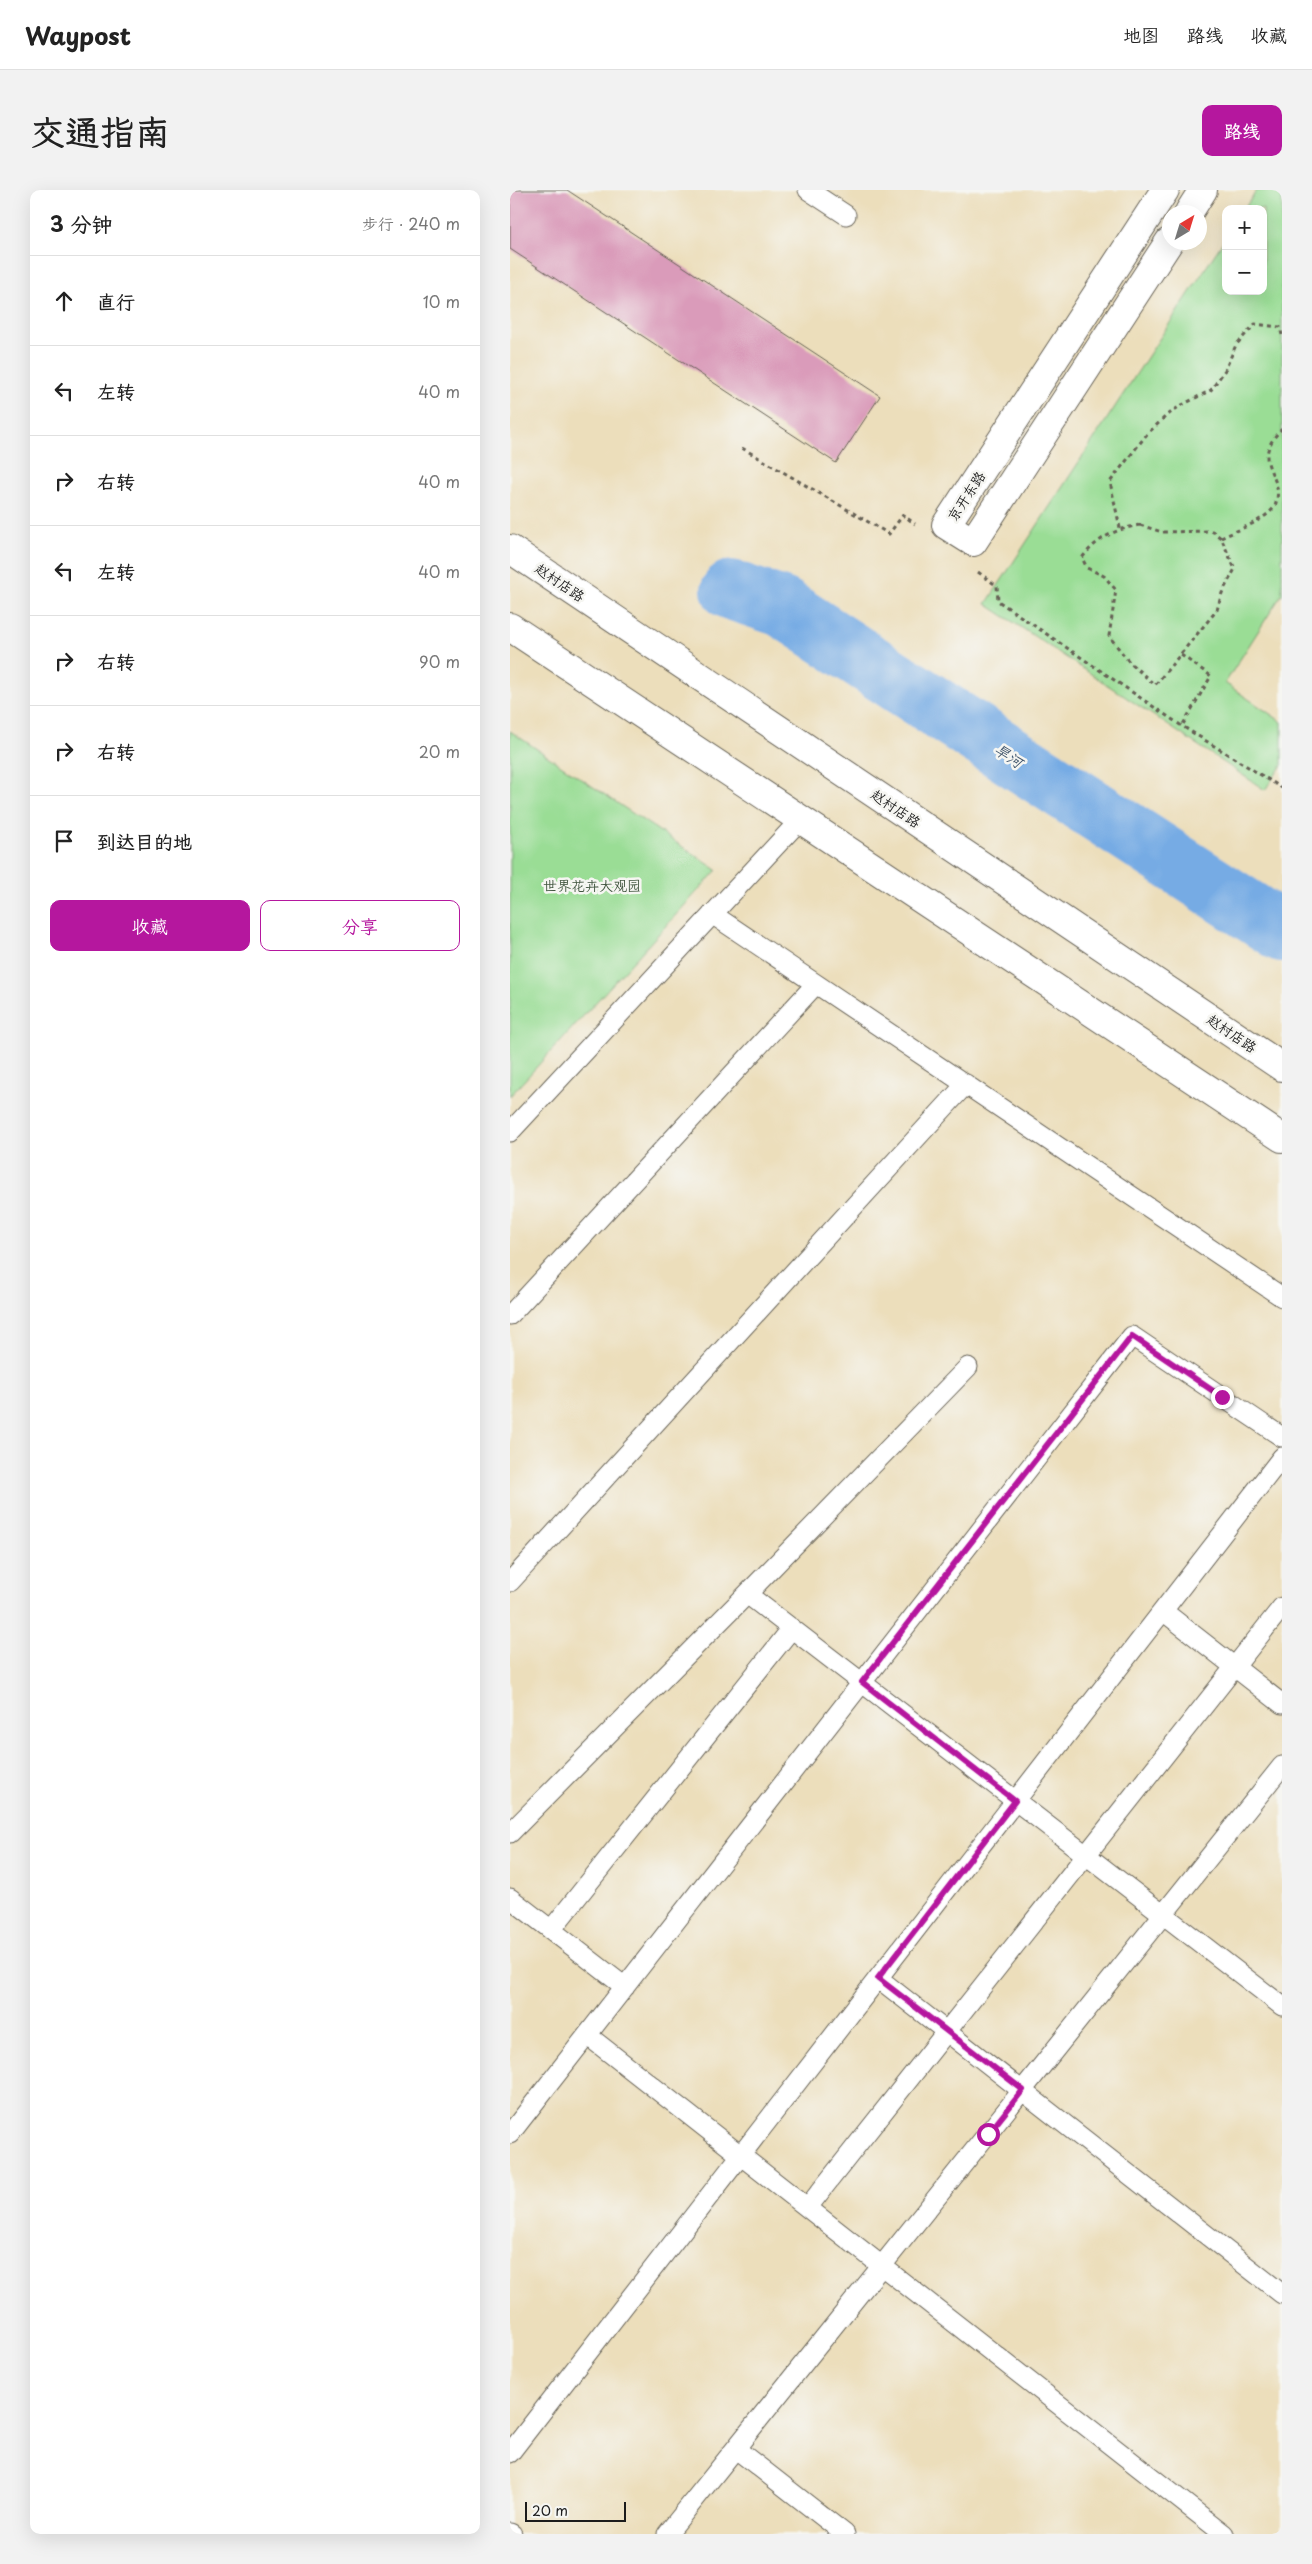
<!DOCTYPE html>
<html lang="zh">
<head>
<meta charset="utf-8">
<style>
  body { margin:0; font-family:"Playpen Sans","LXGW WenKai TC",sans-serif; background:#f2f2f2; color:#222 }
  .controls { position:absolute; right:15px; top:15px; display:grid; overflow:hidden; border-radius:10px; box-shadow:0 5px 20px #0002 }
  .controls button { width:45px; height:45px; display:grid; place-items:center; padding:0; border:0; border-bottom:1px solid #e0e0e0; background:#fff; color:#222; font:25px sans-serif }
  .compass { position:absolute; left:652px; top:15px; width:45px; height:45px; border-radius:50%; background:#fff; box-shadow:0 5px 20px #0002; rotate:38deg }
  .scale { position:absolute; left:15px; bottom:12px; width:101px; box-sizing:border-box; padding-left:5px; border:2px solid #1c1c1c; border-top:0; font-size:14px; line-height:18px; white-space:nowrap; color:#1c1c1c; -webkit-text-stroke:4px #f6f6f2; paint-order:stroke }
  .stop { position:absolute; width:15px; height:15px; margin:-11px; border:4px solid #b5179e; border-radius:50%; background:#fff }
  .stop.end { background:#b5179e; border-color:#fff; box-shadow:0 1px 5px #0008 }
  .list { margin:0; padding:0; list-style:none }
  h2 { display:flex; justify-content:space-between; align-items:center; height:65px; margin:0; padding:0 20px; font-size:21px }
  h2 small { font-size:16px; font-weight:400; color:#767676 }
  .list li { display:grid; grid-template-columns:32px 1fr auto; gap:15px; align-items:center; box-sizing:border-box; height:90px; padding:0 20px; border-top:1px solid #e0e0e0 }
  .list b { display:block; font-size:19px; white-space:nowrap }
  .list em { font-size:16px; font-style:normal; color:#767676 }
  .actions { display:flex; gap:10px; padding:15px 20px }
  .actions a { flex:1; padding:11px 0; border:1px solid #b5179e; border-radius:10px; text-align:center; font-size:18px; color:#b5179e }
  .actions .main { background:#b5179e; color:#fff }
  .icon { flex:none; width:28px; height:28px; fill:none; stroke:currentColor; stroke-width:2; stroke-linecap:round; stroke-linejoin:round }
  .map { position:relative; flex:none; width:772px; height:2344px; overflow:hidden; border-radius:10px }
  header { display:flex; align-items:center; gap:30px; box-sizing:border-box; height:70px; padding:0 25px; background:#fff; border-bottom:1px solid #e0e0e0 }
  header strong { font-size:24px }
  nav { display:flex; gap:28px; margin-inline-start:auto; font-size:18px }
  .intro { display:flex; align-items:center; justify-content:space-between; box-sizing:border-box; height:120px; padding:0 30px }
  h1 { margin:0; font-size:35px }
  .button { padding:12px 22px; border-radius:10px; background:#b5179e; color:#fff; font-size:18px; font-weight:700 }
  main { display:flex; gap:30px; padding:0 30px }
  aside { flex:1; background:#fff; border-radius:10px; box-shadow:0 5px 20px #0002 }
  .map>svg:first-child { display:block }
  .green { fill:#9add95; stroke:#5b7c58 }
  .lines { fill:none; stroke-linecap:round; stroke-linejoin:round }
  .river { stroke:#76abe4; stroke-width:60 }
  .building { fill:#da9bba }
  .lane-casing { stroke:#656054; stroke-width:21 }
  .secondary-casing { stroke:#656054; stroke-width:30 }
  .path { stroke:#656054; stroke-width:3; stroke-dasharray:4 4; stroke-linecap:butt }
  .lane { stroke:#fff; stroke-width:19 }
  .secondary { stroke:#fff; stroke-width:28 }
  .route { stroke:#b5179e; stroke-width:6 }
  .labels { text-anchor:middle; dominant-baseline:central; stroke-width:5; stroke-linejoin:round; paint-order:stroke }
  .street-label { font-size:14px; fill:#1c1c1c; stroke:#f6f6f2 }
  .park-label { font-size:14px; fill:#425640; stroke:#f6f6f2 }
  .water-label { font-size:15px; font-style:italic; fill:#40556c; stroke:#f6f6f2 }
</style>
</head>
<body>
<header>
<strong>Waypost</strong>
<nav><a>地图</a><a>路线</a><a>收藏</a></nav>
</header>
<div class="intro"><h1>交通指南</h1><a class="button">路线</a></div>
<main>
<aside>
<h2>3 分钟<small>步行 · 240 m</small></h2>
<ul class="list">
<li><svg class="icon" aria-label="ahead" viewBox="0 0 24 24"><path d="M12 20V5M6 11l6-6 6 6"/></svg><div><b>直行</b></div><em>10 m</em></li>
<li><svg class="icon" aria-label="left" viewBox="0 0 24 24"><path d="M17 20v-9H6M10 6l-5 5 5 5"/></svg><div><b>左转</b></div><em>40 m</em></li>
<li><svg class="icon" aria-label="right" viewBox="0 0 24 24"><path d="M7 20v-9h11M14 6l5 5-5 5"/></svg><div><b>右转</b></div><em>40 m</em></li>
<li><svg class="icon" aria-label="left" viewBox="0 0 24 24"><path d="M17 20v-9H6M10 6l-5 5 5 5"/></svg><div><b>左转</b></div><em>40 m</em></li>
<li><svg class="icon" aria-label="right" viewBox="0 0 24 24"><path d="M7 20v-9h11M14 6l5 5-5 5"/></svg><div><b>右转</b></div><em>90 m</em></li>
<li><svg class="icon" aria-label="right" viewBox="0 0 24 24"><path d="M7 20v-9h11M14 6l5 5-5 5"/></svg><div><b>右转</b></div><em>20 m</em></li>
<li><svg class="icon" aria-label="arrive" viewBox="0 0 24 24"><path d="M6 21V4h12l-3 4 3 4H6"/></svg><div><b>到达目的地</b></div></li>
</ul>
<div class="actions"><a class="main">收藏</a><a>分享</a></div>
</aside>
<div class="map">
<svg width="772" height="2344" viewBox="0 0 772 2344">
  <rect width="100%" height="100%" fill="#f6f6f2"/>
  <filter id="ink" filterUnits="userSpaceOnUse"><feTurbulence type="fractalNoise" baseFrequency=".02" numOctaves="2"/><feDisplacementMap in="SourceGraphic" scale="10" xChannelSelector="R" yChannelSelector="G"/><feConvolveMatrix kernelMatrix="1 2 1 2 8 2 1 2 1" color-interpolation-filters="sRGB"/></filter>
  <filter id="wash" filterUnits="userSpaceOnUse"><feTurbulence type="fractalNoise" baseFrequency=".0096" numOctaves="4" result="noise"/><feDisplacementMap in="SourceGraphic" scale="20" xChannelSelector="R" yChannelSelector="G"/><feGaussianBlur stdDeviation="1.12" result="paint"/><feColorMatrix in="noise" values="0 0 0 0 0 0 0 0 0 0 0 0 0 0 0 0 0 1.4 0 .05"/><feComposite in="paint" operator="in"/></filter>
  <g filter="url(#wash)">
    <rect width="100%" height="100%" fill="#ecdebb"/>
    <path class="green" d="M747,0H772V404L715,493L772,532V575L755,600L476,414L716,47V101H753V19H734Z
      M0,541L207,680L0,906Z"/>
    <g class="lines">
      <path class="river" d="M221,400L272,417L772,742"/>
    </g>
    <g id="blocks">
      <path class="building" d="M0,0H57L370,206L326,273L0,59Z"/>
    </g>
  </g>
  <g filter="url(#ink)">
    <use href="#blocks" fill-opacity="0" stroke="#656054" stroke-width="1"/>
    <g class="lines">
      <defs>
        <path id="lane" d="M298,0L336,25
          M202,724L772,1107
          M0,942L290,630
          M0,1125L306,794
          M0,1392L456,894
          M237,1404L772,1816
          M653,1421L772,1514
          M0,1643L237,1404L458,1177
          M0,1708L115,1797
          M41,1740L282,1438
          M368,1788L772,2104
          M77,1845L714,2344
          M0,1944L622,1146L772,1247
          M298,2017L772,1417
          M226,2259L335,2344
          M0,2263L772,1267
          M0,2343L2,2344
          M157,2344L772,1576"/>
        <path id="secondary" d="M655,0L436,335L463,352L659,52
          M679,22L693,0
          M0,359L772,877
          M0,437L772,948"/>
      </defs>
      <use href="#lane" class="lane-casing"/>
      <use href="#secondary" class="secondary-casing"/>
      <path class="path" d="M232,258L379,344L393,325L405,334
        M630,335L652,342L702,341L711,348L725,379L712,403L707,420L645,495L620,473L599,446L606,400L594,386L577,378L572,368C587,348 606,339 630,335Z
        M610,338L600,292L637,244L655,227L670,216L701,200L715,180L726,155L745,134L770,137L772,145
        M711,348C727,340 755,331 765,316C772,296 763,290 758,273C754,261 763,247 772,239
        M468,382L487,396L488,411L672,536L772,598
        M671,465L701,486L672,536"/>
      <use href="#lane" class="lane"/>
      <use href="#secondary" class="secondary"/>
    </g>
  </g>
  <g class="lines" filter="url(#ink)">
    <path class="route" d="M478,1944L513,1900L368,1788L505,1611L352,1492L622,1146L712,1207"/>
  </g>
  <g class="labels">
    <g class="street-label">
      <text transform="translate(456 306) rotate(-57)">京开东路</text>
      <text transform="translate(50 392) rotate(34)">赵村店路</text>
      <text transform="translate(386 618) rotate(34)">赵村店路</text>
      <text transform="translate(722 843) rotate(34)">赵村店路</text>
    </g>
    <g class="park-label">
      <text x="82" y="695">世界花卉大观园</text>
    </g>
    <g class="water-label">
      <text transform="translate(499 565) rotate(33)">旱河</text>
    </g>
  </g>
</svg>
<div class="controls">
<button>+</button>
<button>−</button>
</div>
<svg class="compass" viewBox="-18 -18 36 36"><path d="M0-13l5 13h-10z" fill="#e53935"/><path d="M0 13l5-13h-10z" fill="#767676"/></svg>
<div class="scale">20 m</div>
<div class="stop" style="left:478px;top:1944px"></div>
<div class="stop end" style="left:712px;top:1207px"></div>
</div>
</main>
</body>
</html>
